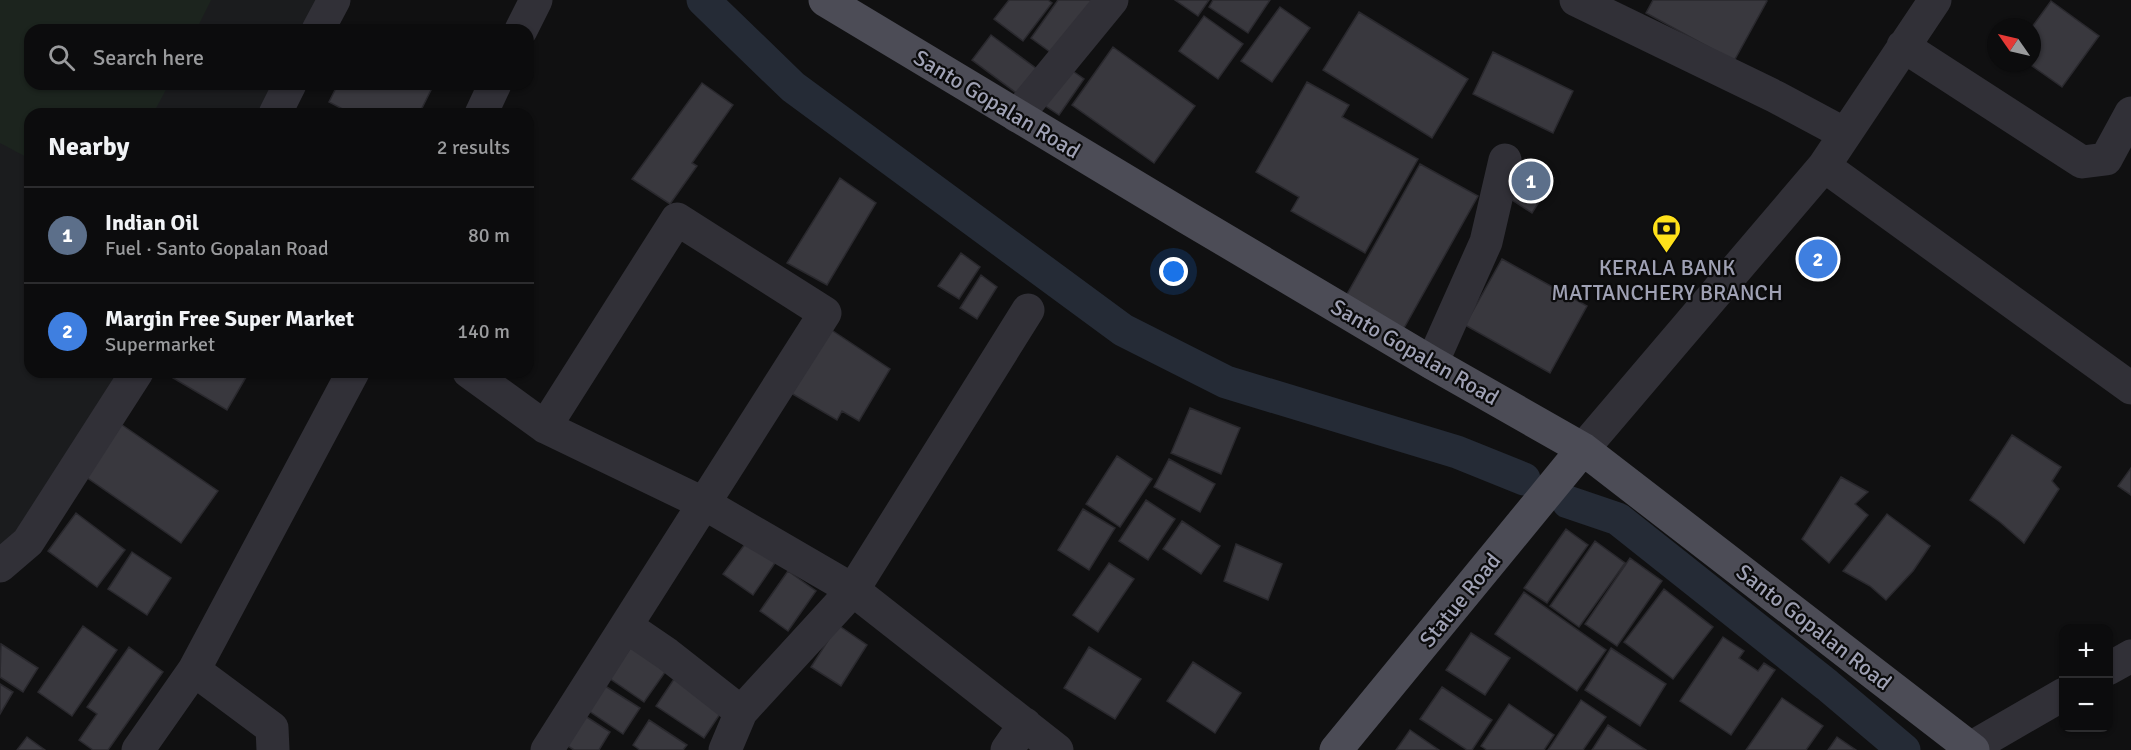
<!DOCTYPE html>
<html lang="en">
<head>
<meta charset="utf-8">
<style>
  body { margin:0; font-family:Signika,sans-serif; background:#1a1a1b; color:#f1f3f6 }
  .controls { position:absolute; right:18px; bottom:18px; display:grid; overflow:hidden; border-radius:12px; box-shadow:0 2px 4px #0004 }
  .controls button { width:54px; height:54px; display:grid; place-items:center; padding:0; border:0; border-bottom:2px solid #2c2c2e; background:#0c0c0d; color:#f1f3f6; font:30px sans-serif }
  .compass { position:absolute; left:1987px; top:18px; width:54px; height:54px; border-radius:50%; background:#0c0c0d; box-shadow:0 2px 4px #0004; rotate:304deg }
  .you { position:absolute; left:1174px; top:272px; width:21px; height:21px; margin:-15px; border:4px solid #fff; border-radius:50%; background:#1a73e8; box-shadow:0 0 0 9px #1a73e833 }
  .badge { display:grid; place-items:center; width:39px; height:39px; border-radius:50%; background:#7c3aed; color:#fff; font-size:20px; font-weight:700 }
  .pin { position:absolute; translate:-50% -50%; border:3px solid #fff; box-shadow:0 2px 6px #0006 }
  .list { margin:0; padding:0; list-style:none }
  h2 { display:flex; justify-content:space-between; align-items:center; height:78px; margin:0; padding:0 24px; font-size:26px }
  h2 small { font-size:20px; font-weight:400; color:#9a9b9d }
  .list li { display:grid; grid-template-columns:39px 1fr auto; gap:18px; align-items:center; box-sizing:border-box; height:96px; padding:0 24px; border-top:2px solid #2c2c2e }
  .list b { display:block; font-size:22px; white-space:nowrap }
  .list p { margin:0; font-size:20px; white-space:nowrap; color:#9a9b9d }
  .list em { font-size:20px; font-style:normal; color:#9a9b9d }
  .icon { flex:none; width:33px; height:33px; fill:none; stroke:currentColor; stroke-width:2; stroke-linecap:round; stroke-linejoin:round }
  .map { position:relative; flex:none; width:2131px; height:750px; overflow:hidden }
  .search { position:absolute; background:#0c0c0d; box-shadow:0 2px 4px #0004; left:24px; top:24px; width:510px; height:66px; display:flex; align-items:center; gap:15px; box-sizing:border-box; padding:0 21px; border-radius:18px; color:#9a9b9d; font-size:22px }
  .panel { position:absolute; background:#0c0c0d; box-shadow:0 2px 4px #0004; left:24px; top:108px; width:510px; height:270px; border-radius:18px }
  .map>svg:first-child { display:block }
  .built { fill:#1b1c1e }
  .green { fill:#1c241e }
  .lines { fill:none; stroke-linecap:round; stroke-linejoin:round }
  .canal { stroke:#252b36; stroke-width:33 }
  .building { fill:#39383e; stroke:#2a292e; stroke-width:1.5 }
  .minor { stroke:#313037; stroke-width:33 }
  .major { stroke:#4c4c56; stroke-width:33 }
  .labels { text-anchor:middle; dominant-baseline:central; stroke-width:4.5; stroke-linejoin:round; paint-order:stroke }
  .street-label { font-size:22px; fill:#9fa1b4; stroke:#0b0b0c }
  .poi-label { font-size:22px; fill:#9fa1b4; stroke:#0b0b0c }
</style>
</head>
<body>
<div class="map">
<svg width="2131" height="750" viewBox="0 0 2131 750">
  <rect width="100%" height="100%" fill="#101011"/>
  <path class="built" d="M0,0H323L307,30H30V84H280L264,114H30V372H123L0,559Z"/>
  <path class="green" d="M0,0H211L196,30H30V84H169L153,114H30V159L0,143Z"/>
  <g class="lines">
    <path class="canal" d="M703,0L793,87L1123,330L1226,382L1457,452L1524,479
      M1568,502L1618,519L1827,685L1904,750"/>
  </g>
  <path class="building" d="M1009,0H1048L1052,3L1023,41L994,19Z
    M1058,0H1097L1057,57L1031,38Z
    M1175,0H1209L1198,16Z
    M1213,0H1270L1248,33L1209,7Z
    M1653,0H1765L1767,1L1734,61L1646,13Z
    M2051,1L2099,36L2062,87L2028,63H2032V27Z
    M1280,7L1310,28L1272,82L1241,61Z
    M1359,12L1468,79L1432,138L1323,70Z
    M1204,16L1243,44L1218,79L1179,51Z
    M991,35L1037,69L1019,95L972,60Z
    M1113,47L1195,106L1154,163L1072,105Z
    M1493,52L1573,91L1553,133L1473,94Z
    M1067,67L1084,79L1059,115L1041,103Z
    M1307,82L1349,105L1342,117L1418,159L1365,253L1291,211L1299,197L1256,172Z
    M702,83L733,105L692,163L697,166L670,204L632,179Z
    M338,84H434L419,114H352L329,102Z
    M1525,159L1554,178L1532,213L1503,194Z
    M1420,164L1478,196L1404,328L1346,296Z
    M840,178L876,203L827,285L787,263Z
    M961,253L980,267L959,299L938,286Z
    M1502,259L1587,306L1550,373L1465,325Z
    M981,275L997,287L977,319L960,308Z
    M824,325L890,369L859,421L842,411L837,420L784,389Z
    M163,372H249L227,410Z
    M1190,408L1240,428L1221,474L1171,453Z
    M112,418L218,491L181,543L76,470Z
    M2012,435L2061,467L2052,481L2059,489L2024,543L2000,522L1970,500Z
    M1117,456L1152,479L1120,527L1086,504Z
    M1169,459L1215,484L1200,512L1154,487Z
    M2131,468V495L2118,486Z
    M1841,477L1868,492L1855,504L1868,515L1829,563L1802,539Z
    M1146,500L1175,519L1148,560L1119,541Z
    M1083,509L1115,528L1089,570L1058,550Z
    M76,513L125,550L97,587L48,551Z
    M1887,514L1930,546L1913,571L1886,600L1870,586L1843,571Z
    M1182,521L1220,546L1201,574L1163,549Z
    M1566,529L1588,545L1547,603L1524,588Z
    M748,540L777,560L753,595L723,574Z
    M1595,541L1625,563L1579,627L1550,606Z
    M1236,544L1282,564L1268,600L1224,581Z
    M132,552L171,578L147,615L108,589Z
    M1630,558L1662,581L1617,646L1585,624Z
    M1109,563L1134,579L1098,632L1073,615Z
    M788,571L816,591L788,631L760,611Z
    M1664,589L1713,627L1673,679L1624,642Z
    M1524,592L1606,650L1577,691L1495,634Z
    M838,625L867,645L841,686L811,667Z
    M83,626L117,650L72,716L38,692Z
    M1471,633L1510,658L1485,695L1446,670Z
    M1723,637L1744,651L1739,658L1758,671L1764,663L1775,670L1731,735L1680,701Z
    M1,644L38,668L23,692L0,677Z
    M633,644L668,668L644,702L609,678Z
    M129,647L163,672L108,750H93L79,740L97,714L87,707Z
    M1089,647L1141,679L1115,719L1064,688Z
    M1611,648L1666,684L1640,726L1585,690Z
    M1193,662L1241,693L1215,733L1167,701Z
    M676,676L724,708L704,738L656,706Z
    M0,684L13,692L0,714Z
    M602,684L640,708L623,734L586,709Z
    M1442,687L1492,720L1472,750H1467L1420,719Z
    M1782,698L1823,726L1806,750H1746Z
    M1581,700L1606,717L1583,750H1548Z
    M1509,704L1554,735L1544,750H1487L1481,746Z
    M579,712L610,732L599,750H574L560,741Z
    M649,720L687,745L683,750H640L633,745Z
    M1608,725L1646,750H1592Z
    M1410,730L1439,750H1396Z
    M27,737L45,750H17Z
    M1837,737L1856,750H1828Z"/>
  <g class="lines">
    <path class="minor" d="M1576,0L1776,97L1845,134
      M318,30L334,0
      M521,30L536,0
      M1903,46L2082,162L2106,159L2131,113
      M275,114L290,84
      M481,114L495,84
      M1017,116L1112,0
      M1824,166L2131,388
      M1432,363L1486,242L1505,160
      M469,372L545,427L705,504L853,590L1057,750
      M545,427L677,219L825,313L547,750
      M1583,449L1824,166L1935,0
      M0,566L28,542L137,372
      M626,626L667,654L741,712L725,750
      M2108,669L2131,656
      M194,670L272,728L273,750
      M741,712L853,590L1028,310
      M138,750L194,670L353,372
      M1007,750L1025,724
      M1967,750L2064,694"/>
    <path class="major" d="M825,0L1186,217L1432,363L1583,449L1973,750
      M1336,750L1583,449"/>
  </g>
  <defs>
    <symbol id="bank-pin" viewBox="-11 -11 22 30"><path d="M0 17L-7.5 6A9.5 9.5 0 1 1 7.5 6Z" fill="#ffe11a" stroke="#0b0b0c"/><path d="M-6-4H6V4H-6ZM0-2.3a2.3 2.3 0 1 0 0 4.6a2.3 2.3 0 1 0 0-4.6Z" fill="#111"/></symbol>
  </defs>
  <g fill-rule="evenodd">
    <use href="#bank-pin" x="1650" y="212" width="33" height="45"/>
  </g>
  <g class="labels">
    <g class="street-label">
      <text transform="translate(997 104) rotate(31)">Santo Gopalan Road</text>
      <text transform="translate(1415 352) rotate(30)">Santo Gopalan Road</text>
      <text transform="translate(1460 600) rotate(-51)">Statue Road</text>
      <text transform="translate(1814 627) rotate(38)">Santo Gopalan Road</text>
    </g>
    <g class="poi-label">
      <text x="1667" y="267">KERALA BANK<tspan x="1667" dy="25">MATTANCHERY BRANCH</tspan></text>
    </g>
  </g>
</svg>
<div class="controls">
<button>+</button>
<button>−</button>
</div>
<svg class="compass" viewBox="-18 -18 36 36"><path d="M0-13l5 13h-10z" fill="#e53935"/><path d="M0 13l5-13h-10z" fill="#9a9b9d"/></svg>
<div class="you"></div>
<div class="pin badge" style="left:1531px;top:181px;background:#5c6f8a">1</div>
<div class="pin badge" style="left:1818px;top:259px;background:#3f7fe0">2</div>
<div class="search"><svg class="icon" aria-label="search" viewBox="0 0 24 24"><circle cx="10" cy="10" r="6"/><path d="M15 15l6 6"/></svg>Search here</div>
<section class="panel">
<h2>Nearby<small>2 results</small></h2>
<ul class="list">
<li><span class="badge" style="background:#5c6f8a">1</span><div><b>Indian Oil</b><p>Fuel · Santo Gopalan Road</p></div><em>80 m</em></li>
<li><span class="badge" style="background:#3f7fe0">2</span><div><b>Margin Free Super Market</b><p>Supermarket</p></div><em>140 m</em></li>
</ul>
</section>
</div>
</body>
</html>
